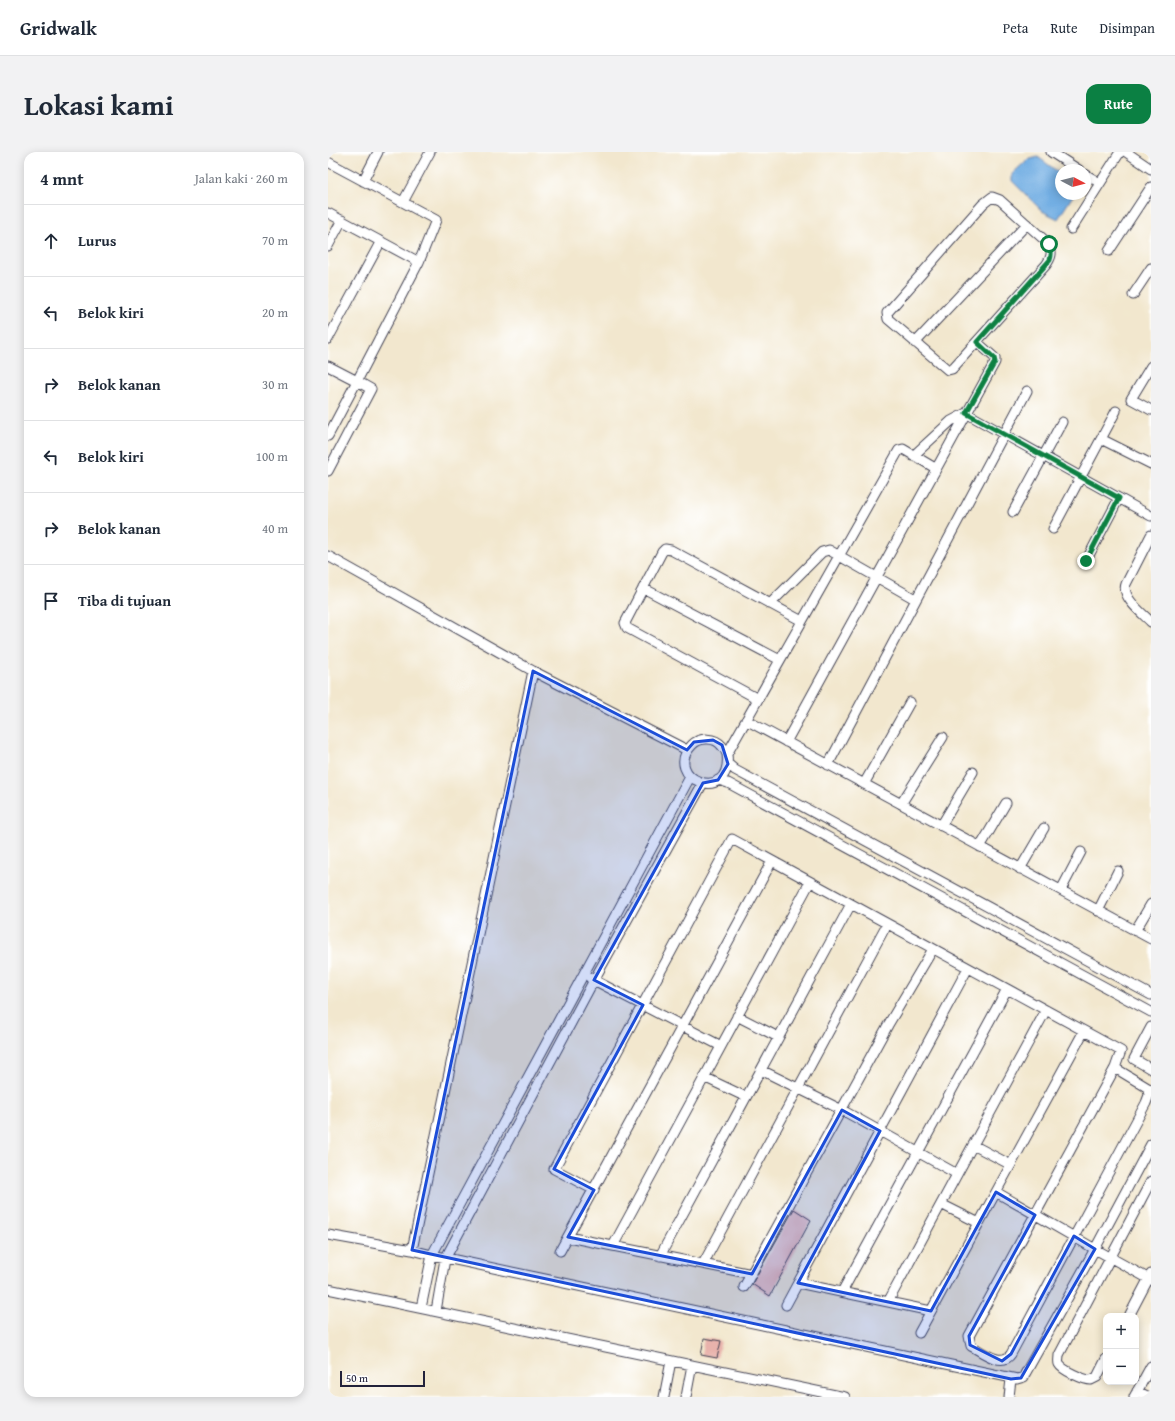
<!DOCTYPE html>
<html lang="id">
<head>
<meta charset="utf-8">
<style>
  body { margin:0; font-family:"Gentium Book Plus",serif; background:#f2f2f3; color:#1f2937 }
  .controls { position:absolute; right:12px; bottom:12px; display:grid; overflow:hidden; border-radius:8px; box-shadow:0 2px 10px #0003 }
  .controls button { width:36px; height:36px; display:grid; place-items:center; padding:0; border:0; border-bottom:1px solid #e0e1e3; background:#fff; color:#1f2937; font:20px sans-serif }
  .compass { position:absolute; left:727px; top:12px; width:36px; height:36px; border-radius:50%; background:#fff; box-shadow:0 2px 10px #0003; rotate:97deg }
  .scale { position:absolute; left:12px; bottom:10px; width:85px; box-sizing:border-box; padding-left:4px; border:2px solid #22223b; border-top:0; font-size:11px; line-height:14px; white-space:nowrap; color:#22223b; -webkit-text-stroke:3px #fff; paint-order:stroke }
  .stop { position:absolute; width:12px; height:12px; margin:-9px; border:3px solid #0b8043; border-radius:50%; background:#fff }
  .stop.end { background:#0b8043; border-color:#fff; box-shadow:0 1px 4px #0008 }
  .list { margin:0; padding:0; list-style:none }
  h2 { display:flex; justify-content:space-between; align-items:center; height:52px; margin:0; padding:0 16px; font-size:17px }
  h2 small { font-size:13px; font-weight:400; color:#747a83 }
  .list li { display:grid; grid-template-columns:26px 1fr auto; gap:12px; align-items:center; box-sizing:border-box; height:72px; padding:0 16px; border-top:1px solid #e0e1e3 }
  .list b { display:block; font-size:15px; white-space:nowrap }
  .list em { font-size:13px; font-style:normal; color:#747a83 }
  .icon { flex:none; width:22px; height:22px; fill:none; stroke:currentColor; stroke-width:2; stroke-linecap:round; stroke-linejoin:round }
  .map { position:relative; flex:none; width:823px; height:1245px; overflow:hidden; border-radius:12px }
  header { display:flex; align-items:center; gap:24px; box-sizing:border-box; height:56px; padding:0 20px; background:#fff; border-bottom:1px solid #e0e1e3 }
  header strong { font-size:19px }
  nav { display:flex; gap:22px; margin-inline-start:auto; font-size:14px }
  .intro { display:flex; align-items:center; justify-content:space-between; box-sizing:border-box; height:96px; padding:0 24px }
  h1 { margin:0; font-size:28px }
  .button { padding:10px 18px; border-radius:12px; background:#0b8043; color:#fff; font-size:14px; font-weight:700 }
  main { display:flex; gap:24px; padding:0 24px }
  aside { flex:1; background:#fff; border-radius:12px; box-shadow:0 2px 10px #0003 }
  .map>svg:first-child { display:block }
  .water { fill:#72aee3; stroke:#4a688f }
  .building { fill:#e8b2ac }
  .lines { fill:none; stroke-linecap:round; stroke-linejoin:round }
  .street-casing { stroke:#414051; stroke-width:11 }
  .street { stroke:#fff; stroke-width:9 }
  .route { stroke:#0b8043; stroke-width:5 }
  .marked { fill:#1d4ed8; fill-opacity:0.2; stroke:#1d4ed8; stroke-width:3; stroke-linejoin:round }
</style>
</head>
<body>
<header>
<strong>Gridwalk</strong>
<nav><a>Peta</a><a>Rute</a><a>Disimpan</a></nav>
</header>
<div class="intro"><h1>Lokasi kami</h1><a class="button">Rute</a></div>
<main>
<aside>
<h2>4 mnt<small>Jalan kaki · 260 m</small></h2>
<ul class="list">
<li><svg class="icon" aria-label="ahead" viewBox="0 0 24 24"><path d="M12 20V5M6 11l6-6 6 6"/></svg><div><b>Lurus</b></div><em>70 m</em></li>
<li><svg class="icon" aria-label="left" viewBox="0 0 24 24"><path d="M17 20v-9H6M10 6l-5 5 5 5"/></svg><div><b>Belok kiri</b></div><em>20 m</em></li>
<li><svg class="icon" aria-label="right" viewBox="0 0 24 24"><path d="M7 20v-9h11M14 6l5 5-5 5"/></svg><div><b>Belok kanan</b></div><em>30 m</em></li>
<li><svg class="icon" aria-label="left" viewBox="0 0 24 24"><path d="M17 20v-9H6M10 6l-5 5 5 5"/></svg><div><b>Belok kiri</b></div><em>100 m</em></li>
<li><svg class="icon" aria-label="right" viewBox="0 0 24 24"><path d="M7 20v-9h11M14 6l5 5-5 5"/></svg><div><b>Belok kanan</b></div><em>40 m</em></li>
<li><svg class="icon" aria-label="arrive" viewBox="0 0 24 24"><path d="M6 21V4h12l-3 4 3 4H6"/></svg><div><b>Tiba di tujuan</b></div></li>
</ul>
</aside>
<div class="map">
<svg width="823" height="1245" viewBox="0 0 823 1245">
  <rect width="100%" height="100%" fill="#fff"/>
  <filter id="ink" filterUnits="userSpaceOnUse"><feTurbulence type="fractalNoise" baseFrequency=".025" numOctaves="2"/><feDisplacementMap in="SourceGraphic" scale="8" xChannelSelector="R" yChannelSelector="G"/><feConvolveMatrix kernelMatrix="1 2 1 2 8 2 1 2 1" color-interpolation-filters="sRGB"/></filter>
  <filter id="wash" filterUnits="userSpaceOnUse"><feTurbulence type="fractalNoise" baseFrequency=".012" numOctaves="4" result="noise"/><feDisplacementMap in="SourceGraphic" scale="16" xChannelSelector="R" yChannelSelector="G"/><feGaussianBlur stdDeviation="0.9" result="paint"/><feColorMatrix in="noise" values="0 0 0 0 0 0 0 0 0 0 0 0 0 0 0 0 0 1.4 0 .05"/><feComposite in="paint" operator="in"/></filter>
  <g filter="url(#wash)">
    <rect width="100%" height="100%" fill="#f2e7ce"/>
    <path class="water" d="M710,5L733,22V42H746L730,67L714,59L684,29V22L699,8Z"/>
    <g id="blocks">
      <path class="building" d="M466,1057L483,1068L442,1144L424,1132Z
        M376,1186L393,1189L389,1206L373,1203Z"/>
    </g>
  </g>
  <g filter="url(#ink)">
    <use href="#blocks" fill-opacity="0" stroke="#414051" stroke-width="1"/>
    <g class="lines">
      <defs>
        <path id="street" d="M723,0L751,18
          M798,0L823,17
          M0,10L108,68L91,110L29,229L43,237L0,319
          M757,22L772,31
          M35,29L50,0
          M664,45L672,48L721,92C725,101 723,106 718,113L624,217L620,218L560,167L559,161L655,52Z
          M75,50L102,0
          M0,61L91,110
          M743,77L792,0
          M0,94L14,68
          M781,99L823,35
          M805,143L823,116
          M0,187L53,89
          M587,191L699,72
          M0,214L29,229L0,284
          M823,214L803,247L823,258
          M773,287L823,312
          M585,304L623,269L638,261L823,364
          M685,360L734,270
          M725,377L788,259
          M823,383L798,432C793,445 814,461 823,470
          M0,404L205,519L359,598
          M758,409L791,346
          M315,436L452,508
          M442,452L494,400L501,398L587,447
          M430,547L299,476L297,471L334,400L337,397L343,398L474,469
          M418,568L823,787
          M458,590L667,210V206L649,190
          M399,602C398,599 396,596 394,594C387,585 372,585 364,593C332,626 405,655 399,602L571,298L575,297L607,316
          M400,612L407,618L823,843
          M500,613L699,239
          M390,628L400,631L823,860
          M536,632L582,550
          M573,652L615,585
          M613,674L645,620
          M652,695L678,651
          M692,717L716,676
          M733,738L753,700
          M770,759L790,719
          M807,779L823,752
          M262,826L393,894
          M409,864L450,885
          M823,875L806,907L823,917
          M433,918L514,958L629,1022
          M376,925L418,945
          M645,993L683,1013
          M266,1038L226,1017L404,687L793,899L787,916L641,1184L643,1194C653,1199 674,1216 683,1202L818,951L821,943L820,936L787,916
          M668,1040L767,1097L823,1128
          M613,1052L651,1071
          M0,1083L84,1098L104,1103L362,625
          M240,1085L424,1122
          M285,1094L482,730
          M84,1098L205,519
          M232,1099L444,709
          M332,1104L523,752
          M375,1112L559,772
          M470,1131L603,1159
          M416,1135L560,873L605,797
          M0,1137L517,1245
          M514,1140L679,837
          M560,1150L718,858
          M458,1153L640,816
          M93,1156L104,1103L689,1227L696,1225L697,1222L767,1097L823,992
          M108,1159L117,1107L266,828L375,631
          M801,1164L823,1122
          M591,1181L756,879
          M778,1207L769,1225L763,1228C756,1228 734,1218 731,1212C730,1210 731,1206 731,1203L823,1029
          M809,1239L821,1245
          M336,1245L343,1209
          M358,1245L364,1213
          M681,1245L683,1227
          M806,1245L823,1214"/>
      </defs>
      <use href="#street" class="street-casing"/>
      <use href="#street" class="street"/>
    </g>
  </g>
  <g class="lines" filter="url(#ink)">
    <path class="route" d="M721,92C724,98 724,102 722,108L649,190L666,206L667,210L638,261L791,346L758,409"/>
  </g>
  <path class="marked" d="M205,519L359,598L366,590L385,588L394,593L400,612L390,628L375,631L266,828L315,853L226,1017L266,1038L240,1085L424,1122L514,958L552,979L470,1131L603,1159L668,1040L707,1063L641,1184L642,1193L674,1209L683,1202L746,1084L767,1097L693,1226L683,1227L84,1098Z"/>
</svg>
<div class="controls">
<button>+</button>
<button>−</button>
</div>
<svg class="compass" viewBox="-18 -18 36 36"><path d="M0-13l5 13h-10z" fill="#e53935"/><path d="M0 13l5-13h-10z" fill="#747a83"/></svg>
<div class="scale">50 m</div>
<div class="stop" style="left:721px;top:92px"></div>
<div class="stop end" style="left:758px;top:409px"></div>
</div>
</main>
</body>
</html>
